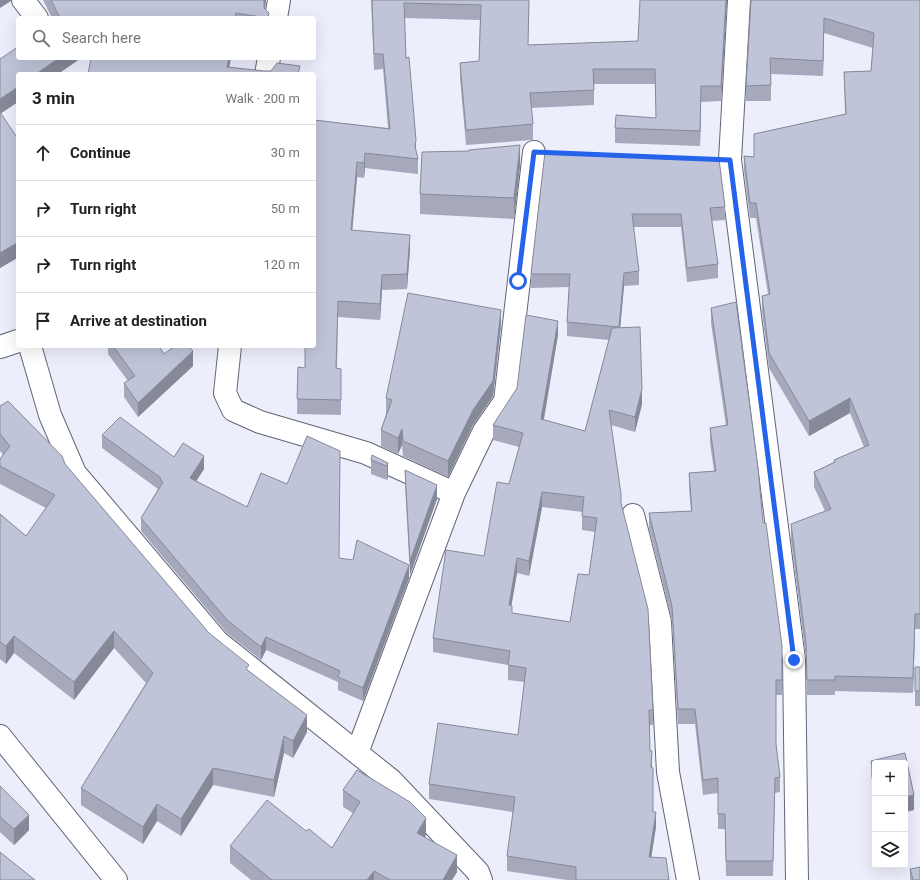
<!DOCTYPE html>
<html lang="en">
<head>
<meta charset="utf-8">
<style>
  body { margin:0; font-family:Roboto,sans-serif; background:#f2f2f2; color:#222 }
  .controls { position:absolute; right:12px; bottom:12px; display:grid; overflow:hidden; border-radius:4px; box-shadow:0 4px 16px #0002 }
  .controls button { width:36px; height:36px; display:grid; place-items:center; padding:0; border:0; border-bottom:1px solid #e0e0e0; background:#fff; color:#222; font:20px sans-serif }
  .stop { position:absolute; width:12px; height:12px; margin:-9px; border:3px solid #2563eb; border-radius:50%; background:#fff }
  .stop.end { background:#2563eb; border-color:#fff; box-shadow:0 1px 4px #0008 }
  .list { margin:0; padding:0; list-style:none }
  h2 { display:flex; justify-content:space-between; align-items:center; height:52px; margin:0; padding:0 16px; font-size:17px }
  h2 small { font-size:13px; font-weight:400; color:#767676 }
  .list li { display:grid; grid-template-columns:26px 1fr auto; gap:12px; align-items:center; box-sizing:border-box; height:56px; padding:0 16px; border-top:1px solid #e0e0e0 }
  .list b { display:block; font-size:15px; white-space:nowrap }
  .list em { font-size:13px; font-style:normal; color:#767676 }
  .icon { flex:none; width:22px; height:22px; fill:none; stroke:currentColor; stroke-width:2; stroke-linecap:round; stroke-linejoin:round }
  .map { position:relative; flex:none; width:920px; height:880px; overflow:hidden }
  .search { position:absolute; background:#fff; box-shadow:0 4px 16px #0002; left:16px; top:16px; width:300px; height:44px; display:flex; align-items:center; gap:10px; box-sizing:border-box; padding:0 14px; border-radius:4px; color:#767676; font-size:15px }
  .panel { position:absolute; background:#fff; box-shadow:0 4px 16px #0002; left:16px; top:72px; width:300px; height:276px; border-radius:4px }
  .map>svg:first-child { display:block }
  .lines { fill:none; stroke-linecap:round; stroke-linejoin:round }
  .minor-casing { stroke:#626578; stroke-width:24 }
  .tertiary-casing { stroke:#626578; stroke-width:24 }
  .minor { stroke:#fff; stroke-width:22 }
  .tertiary { stroke:#fff; stroke-width:22 }
  .wall { fill:#a5a9bb; fill-rule:evenodd }
  .shaded-wall { fill:#868998 }
  .building { fill:#c0c4d9; stroke:#868998; fill-rule:evenodd }
  .route { stroke:#2563eb; stroke-width:5 }
</style>
</head>
<body>
<div class="map">
<svg width="920" height="880" viewBox="0 0 920 880">
  <rect width="100%" height="100%" fill="#eceefc"/>
  <g class="lines">
    <defs>
      <path id="minor" d="M23,0L37,18
        M739,0L730,160L794,660L797,880
        M276,18L279,0
        M266,74L269,58
        M30,346L50,415L75,473L218,642L391,780L478,872L481,880
        M230,346L225,393L233,410L260,422L366,453L454,493
        M0,347L18,341
        M633,515L660,622L668,772L688,880
        M357,753L454,493L484,431L505,401L534,152"/>
      <path id="tertiary" d="M0,736L116,880"/>
    </defs>
    <use href="#minor" class="minor-casing"/>
    <use href="#tertiary" class="tertiary-casing"/>
    <use href="#minor" class="minor"/>
    <use href="#tertiary" class="tertiary"/>
  </g>
  <path class="wall" d="M43,0H266L265,8L269,18H52Z
    M371,0H529L528,45L638,41L640,0H727L721,101L701,102L700,146L615,143V128L656,118L655,84H594V105L531,108L533,124V140L466,145L460,78V63L479,61L480,20L404,18L406,58L416,152L418,159V174L365,168L364,178L357,177L352,230L410,250L407,289L382,290L380,320L338,317L337,368L341,369V415L297,414L298,367L305,368L314,120L388,128L383,69L374,70Z
    M751,0H920V629H915L913,693L835,691V695H807L806,658L791,540V524L825,511L814,487V472L834,462V460L864,447L850,413L809,436L769,368L762,311V296L768,294L756,218H750L744,171V156L754,157V134L845,114L844,72L871,71L873,48L824,33L823,76L771,74V101H746V86Z
    M18,58H81L58,74H18L1,114L18,139V261L17,258L0,268V59Z
    M469,151L520,166L514,219L420,214V194Z
    M545,152L725,207V220L712,221L718,264V278L687,282L681,227H633L639,271V285L624,286L620,328L642,404L635,432L611,425L621,505L653,710V725H650V751L652,767L653,812L656,827L651,857L669,880H567L507,871V856L513,812L429,799V784L518,735L525,682L508,680V665L433,652V638L484,556L509,484L519,447L493,440V425L558,335L544,420L585,431L609,340L567,336V322L569,287L531,288V274ZM542,507L582,512V530L595,532L589,575L570,622L512,613L511,605L517,573L529,576Z
    M711,308L763,523L782,646V695H776V744L780,777V792L775,793L773,876H726L725,829H718V793L703,795L695,724H678L672,621L649,528V513L691,511L689,488V473L714,471L710,443V428L726,426L711,323Z
    M501,325L493,396L473,425L448,477L403,456L402,445L398,454L381,446V430L386,414V398Z
    M108,346H159L164,354L193,366L138,417L124,397V383L128,381L108,354Z
    M0,406L65,464L209,633L249,671L307,732L293,758L284,753L274,797L213,785L181,836L157,821L143,844L81,805V788L146,683L114,648L74,700L14,653L6,664L0,659V514L26,536L46,508L0,484V459L3,455L0,451Z
    M102,435L174,457L204,469L196,481L339,558L409,578L363,701L338,690V682L266,650L261,660L227,633L141,531V518L158,489L102,448Z
    M371,460L388,463V477L387,480L371,474Z
    M405,470L437,499L410,575L405,484Z
    M915,667H920V706H915Z
    M905,753L914,795V810L905,812V763H875V795L871,775V761Z
    M0,786L29,830L14,845L0,832Z
    M343,790L426,835L425,837L457,872L452,880H251L230,863V846L306,831L332,848L353,813L343,807Z
    M910,869L920,880H910Z"/>
  <path class="shaded-wall" d="M0,0H11V1L0,8Z
    M264,0H266L264,16Z
    M726,0H727L721,101V86Z
    M824,18V33L823,76V61Z
    M59,58H81L58,74H36Z
    M229,58H231L228,74L227,67Z
    M701,86V102L700,146V131Z
    M18,87V102L0,114V99Z
    M416,140V155L415,146Z
    M520,145V166L514,219V198Z
    M365,153V168L364,178V163Z
    M357,162V177L351,245V230Z
    M410,235V250L407,289V274Z
    M17,243V258L0,268V253Z
    M624,273V286L619,341V327Z
    M382,275V290L380,320V304Z
    M501,310V325L493,396L473,425L448,477V461Z
    M558,321V335L541,434V419Z
    M193,351V366L138,417V403Z
    M642,389V404L635,432V417Z
    M850,398V413L809,436V421Z
    M402,429V445L398,454V438Z
    M204,456V469L190,491V478Z
    M388,463V477L387,480V466Z
    M437,485V499L410,575V561Z
    M542,492V507L529,576V561Z
    M517,558V573L509,620V605Z
    M409,565V578L363,701V688Z
    M915,614V629L913,693V678Z
    M114,631V648L74,700V682Z
    M14,636V653L6,664V646Z
    M266,637V650L261,660V647Z
    M307,715V732L293,758V741Z
    M284,736V753L274,797V780Z
    M652,751V766L651,782V767Z
    M213,768V785L181,836V819Z
    M914,795V810L905,812V797Z
    M157,804V821L143,844V827Z
    M656,812V827L649,872V857Z
    M29,815V830L14,845V829Z
    M426,818V835L417,849V833Z
    M457,855V872L452,880H443Z
    M374,871V880H367Z"/>
  <path class="building" d="M51,0H264V8L269,13L268,18L236,13L235,18H60Z
    M372,0H529L528,45L638,41L640,0H726L721,86H701L700,131L615,128L616,115L656,118L655,69H593L594,90L530,93L533,124L466,130L460,63L479,61L481,5L404,3L406,58L409,57L416,140L415,146L418,159L365,153L364,163L357,162L351,230L410,235L407,274L382,275L380,304L338,301L336,368L341,369V400L297,399L298,367L305,368V346H314V120L390,129L383,54H374Z
    M751,0H920V614H915L913,678L835,676V680H807L806,643L791,524L831,509L814,472L835,462L834,460L869,445L850,398L809,421L769,353L762,296L770,294L756,203H750L744,156L754,157V134L846,114L844,72L871,71L874,33L824,18L823,61L770,58L771,85L746,86Z
    M18,47V58H59L36,74H18V87L0,99V59Z
    M91,58H229L227,67L264,71H271L277,63L300,66L298,74H88Z
    M0,112L18,139V246L17,243L0,253Z
    M520,145L514,198L420,194L422,152L469,151V150Z
    M545,152L719,159L725,207L710,208L718,264L687,268L681,214H632L639,271L624,273L619,327L567,322L570,274H531Z
    M408,293L501,310L493,381L473,410L448,461L403,441L402,429L398,438L381,430L392,400L386,398Z
    M736,302L758,468L763,523H766L782,646V680H776V744L780,777L775,778L773,861H726L725,814H718V778L703,780L695,709H678L672,606L649,513L692,511L689,473L716,471L710,428L728,425L711,308Z
    M526,315L558,321L541,419L585,431L612,328L640,327L642,389L635,417L609,410L621,494V503L648,609L653,710H649L650,751H652L651,767L653,768V812H656L649,857L666,858L669,880H576V867L507,856L515,797L429,784L438,723L518,735L526,668L508,665L510,651L433,638L446,550L484,556L497,482L509,484L523,433L493,425L517,388ZM542,492L584,497L582,516L597,518L589,575L578,574L570,622L512,613V606L509,605L517,558L529,561Z
    M113,346H159L164,354L175,346H188L193,351L138,403L124,383L135,376Z
    M8,401L62,456L65,464L209,633L249,665L246,669L307,715L293,741L284,736L274,780L213,768L181,819L157,804L143,827L81,788L153,673L114,631L74,682L14,636L6,646L0,642V514L26,536L55,495L0,466V459L10,446L0,434V406Z
    M120,417L174,457L183,443L204,456L190,478L247,507L261,473L287,484L307,436L340,451L339,558L353,560L357,540L409,565L363,688L338,677L340,671L266,637L261,647L227,620L141,518L163,482L160,480L161,478L102,435Z
    M372,455L388,463L387,466L371,460Z
    M405,470L437,485L410,561Z
    M915,667H920V691H915Z
    M905,753L914,795L905,797V763H875V781L871,761Z
    M357,770L410,802L426,818L417,833L457,855L443,880H390L374,871L367,880H272L230,846L267,800L306,831L309,829L332,848L360,802L343,790Z
    M0,786L29,815L14,829L0,817Z
    M0,852L35,880H0Z
    M920,867V880H913L910,869Z"/>
  <g class="lines">
    <path class="route" d="M518,281L534,152L730,160L794,660"/>
  </g>
</svg>
<div class="controls">
<button>+</button>
<button>−</button>
<button><svg class="icon" aria-label="layers" viewBox="0 0 24 24"><path d="M12 4l9 5-9 5-9-5zM3 14l9 5 9-5"/></svg></button>
</div>
<div class="stop" style="left:518px;top:281px"></div>
<div class="stop end" style="left:794px;top:660px"></div>
<div class="search"><svg class="icon" aria-label="search" viewBox="0 0 24 24"><circle cx="10" cy="10" r="6"/><path d="M15 15l6 6"/></svg>Search here</div>
<section class="panel">
<h2>3 min<small>Walk · 200 m</small></h2>
<ul class="list">
<li><svg class="icon" aria-label="ahead" viewBox="0 0 24 24"><path d="M12 20V5M6 11l6-6 6 6"/></svg><div><b>Continue</b></div><em>30 m</em></li>
<li><svg class="icon" aria-label="right" viewBox="0 0 24 24"><path d="M7 20v-9h11M14 6l5 5-5 5"/></svg><div><b>Turn right</b></div><em>50 m</em></li>
<li><svg class="icon" aria-label="right" viewBox="0 0 24 24"><path d="M7 20v-9h11M14 6l5 5-5 5"/></svg><div><b>Turn right</b></div><em>120 m</em></li>
<li><svg class="icon" aria-label="arrive" viewBox="0 0 24 24"><path d="M6 21V4h12l-3 4 3 4H6"/></svg><div><b>Arrive at destination</b></div></li>
</ul>
</section>
</div>
</body>
</html>
